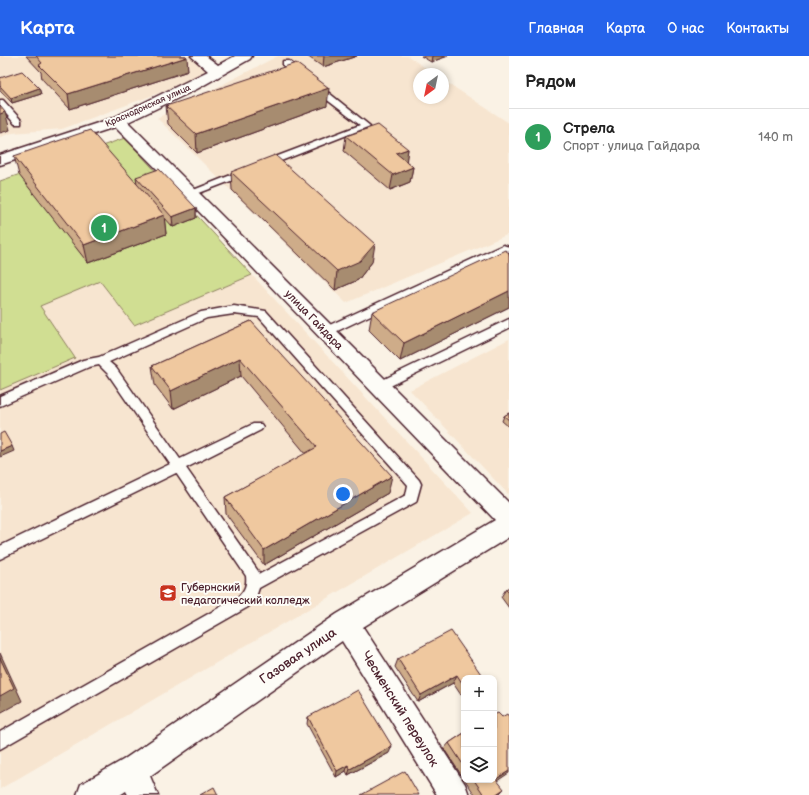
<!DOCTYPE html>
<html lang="ru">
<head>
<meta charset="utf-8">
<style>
  body { margin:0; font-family:"Balsamiq Sans",sans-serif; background:#f2f2f2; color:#222 }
  .controls { position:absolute; right:12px; bottom:12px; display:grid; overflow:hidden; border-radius:8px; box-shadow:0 2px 6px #0003 }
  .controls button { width:36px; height:36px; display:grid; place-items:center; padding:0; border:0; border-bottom:1px solid #e0e0e0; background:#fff; color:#222; font:20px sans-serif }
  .compass { position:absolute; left:413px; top:12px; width:36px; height:36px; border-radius:50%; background:#fff; box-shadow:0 2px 6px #0003; rotate:213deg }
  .you { position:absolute; left:343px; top:438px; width:14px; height:14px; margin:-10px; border:3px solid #fff; border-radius:50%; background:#1a73e8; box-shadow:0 0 0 6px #1a73e833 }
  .badge { display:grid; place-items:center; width:26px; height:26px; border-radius:50%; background:#2563eb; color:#fff; font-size:13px; font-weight:700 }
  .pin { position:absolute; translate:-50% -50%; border:2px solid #fff; box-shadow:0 1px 4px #0006 }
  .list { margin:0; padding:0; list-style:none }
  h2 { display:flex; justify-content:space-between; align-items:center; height:52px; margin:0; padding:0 16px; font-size:17px }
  h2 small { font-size:13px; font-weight:400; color:#767676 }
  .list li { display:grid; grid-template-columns:26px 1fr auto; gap:12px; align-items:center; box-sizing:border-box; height:56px; padding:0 16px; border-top:1px solid #e0e0e0 }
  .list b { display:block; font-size:15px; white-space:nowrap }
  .list p { margin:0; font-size:13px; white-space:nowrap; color:#767676 }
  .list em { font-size:13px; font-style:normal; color:#767676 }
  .icon { flex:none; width:22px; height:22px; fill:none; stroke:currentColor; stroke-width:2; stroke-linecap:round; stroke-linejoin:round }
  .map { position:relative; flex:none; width:509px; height:739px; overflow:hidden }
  header { display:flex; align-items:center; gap:24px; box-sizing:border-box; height:56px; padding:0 20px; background:#2563eb; color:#fff }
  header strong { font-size:19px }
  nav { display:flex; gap:22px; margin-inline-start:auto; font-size:14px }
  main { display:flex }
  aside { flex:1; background:#fff }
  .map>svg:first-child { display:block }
  .built { fill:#f7e5d0 }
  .green { fill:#d0de92; stroke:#8d7e5e }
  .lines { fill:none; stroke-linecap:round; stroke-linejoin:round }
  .service-casing { stroke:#4a1f2b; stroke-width:3 }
  .minor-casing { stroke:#4a1f2b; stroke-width:3 }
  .service { fill:#fdfcf7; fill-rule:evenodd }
  .minor { fill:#fdfcf7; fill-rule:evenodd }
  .wall { fill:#ceac89; stroke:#4a1f2b }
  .shaded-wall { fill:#a78c6f; stroke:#4a1f2b }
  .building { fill:#efc89f; stroke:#4a1f2b }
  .labels { text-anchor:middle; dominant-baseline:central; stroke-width:4; stroke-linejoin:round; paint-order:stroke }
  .far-street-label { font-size:9px; fill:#4a1f2b; stroke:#fdfcf7 }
  .street-label { font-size:11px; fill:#4a1f2b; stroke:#fdfcf7 }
  .poi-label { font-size:11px; fill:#4a1f2b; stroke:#fdfcf7; text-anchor:start }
  .near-street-label { font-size:13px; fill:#4a1f2b; stroke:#fdfcf7 }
</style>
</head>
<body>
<header>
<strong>Карта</strong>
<nav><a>Главная</a><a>Карта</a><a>О нас</a><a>Контакты</a></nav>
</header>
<main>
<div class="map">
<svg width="509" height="739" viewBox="0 0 509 739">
  <rect width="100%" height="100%" fill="#faf2e5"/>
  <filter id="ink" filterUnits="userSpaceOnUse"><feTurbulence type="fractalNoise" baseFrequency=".025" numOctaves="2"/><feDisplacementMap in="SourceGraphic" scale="8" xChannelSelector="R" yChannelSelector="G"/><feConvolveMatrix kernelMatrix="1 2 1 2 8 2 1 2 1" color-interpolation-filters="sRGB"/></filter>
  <g filter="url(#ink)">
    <path class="built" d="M0,0H189L210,18L62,73L12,77L0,81Z
      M278,0H408L434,18H419V42H443V24L509,67V178L346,247L157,62Z
      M252,219L473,457L0,733V266L100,225L134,269Z
      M509,283V437L508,438L410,334Z"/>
    <path class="green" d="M125,82L252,219L134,269L100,225L40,250L75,302L0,334V125Z"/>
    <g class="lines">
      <defs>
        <path id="service" d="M283,5H289L305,18V22H299L283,9Z
          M313,29H319L370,70L268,110H262V106L360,69L313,33Z
          M0,44H3L21,64V68H15L0,51Z
          M246,113L249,114V118L194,139H188L186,137Z
          M503,189L509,191V199L502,196L329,279H321L320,276L321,273Z
          M234,250L266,255L419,424L421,428L416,446L259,532L256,541L248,551L0,693V676L238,541C245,534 247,529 246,520L176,417L0,503V490L170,408L108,318L99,309L89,311L0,350V340L83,304L99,301L201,256ZM234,258L259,261L408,429L406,439L260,518L186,412L261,374L263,371L261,368H253L180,403L116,312L109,306L207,262Z
          M509,263V272L382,334H374L372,331L374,328Z"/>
        <path id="minor" d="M191,0H206L218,9L235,0H252L250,3L197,33L128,66L509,447V481L363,571L465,728L469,739H437L342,585L150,720L158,739H128L126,735L120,739H77L81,728L123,704L337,558L495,464L185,141L115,71L0,109V99L113,62L208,15Z"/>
      </defs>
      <use href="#service" class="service-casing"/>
      <use href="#minor" class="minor-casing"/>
      <use href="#service" class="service"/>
      <use href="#minor" class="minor"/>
    </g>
    <path class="wall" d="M26,0H186L188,15L70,53L42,23L41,16Z
      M307,0H357L323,11Z
      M421,0H448L431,6Z
      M0,22L39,32L41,38L12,47L0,34Z
      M166,50H327L197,97L168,68Z
      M346,80L408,93L406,105L413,111L410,126L390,134L344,95Z
      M14,100L137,128L136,121L196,152V162L173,171L164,161L166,178L88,207L19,119Z
      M231,116L372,206L358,224L335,234L232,134Z
      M509,251L400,305L369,274L372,256Z
      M251,265L388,437L264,509L226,458L225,441L306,398L241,320L173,353L155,329L152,310Z
      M509,357V371L502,365L504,360Z
      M506,533L509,537V552L501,541Z
      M398,603L483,621V622H464V637L461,639L453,627L418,646L395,611Z
      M308,661L389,697L348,719L346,715L336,721L307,668Z
      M502,661L497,724L498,739H475L465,724H494Z
      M464,677V723L444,693L449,687Z"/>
    <path class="shaded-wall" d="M324,0H357L323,11Z
      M432,0H448L431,6Z
      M187,1L188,15L70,53L68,38Z
      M39,32L41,38L12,47L11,42Z
      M329,32L327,50L197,97L196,78Z
      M5,56L10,74L0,77V58Z
      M408,93L406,108L396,97Z
      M413,111L410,126L390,134L393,119Z
      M196,152V162L173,171L172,161Z
      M164,159L166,178L88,207L84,189Z
      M375,188L372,206L358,224L335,234L337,215Z
      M509,235V251L400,305L404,287Z
      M240,302L241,320L173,353L171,335Z
      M12,390L14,395L0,401V395Z
      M392,420L388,437L264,509V494Z
      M0,597L22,645L0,657Z
      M457,619L453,627L418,646L421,639Z
      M464,633V637L461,639Z
      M392,690L389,697L348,719L350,713Z
      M348,709L346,715L336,721L337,715Z
      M509,715V717L491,729L496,723Z
      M504,733L498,739H495Z"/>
    <path class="building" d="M36,0H186L187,1L68,38L39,9L42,7Z
      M296,7L329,32L196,78L166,50Z
      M22,15L39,32L11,42L0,30V22Z
      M0,50L5,56L0,58Z
      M378,69L408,93L396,97L413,111L393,119L346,80Z
      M90,74L164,159L84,189L14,100Z
      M275,99L375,188L360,205L337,215L231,116Z
      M159,113L196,152L172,161L136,121Z
      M505,194L509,197V235L404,287L372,256Z
      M251,265L392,420L264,494L225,441L317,391L240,302L171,335L152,310Z
      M509,357V364L504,360Z
      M4,376L12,390L0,395V378Z
      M509,531V537L506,533Z
      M451,575L483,621L481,622H464V630L457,619L421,639L398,603Z
      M0,602L14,632L0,640Z
      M358,634L392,690L350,713L348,709L337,715L308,661Z
      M498,657L502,661L507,658L509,661V715L496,723L504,733L495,739H484L474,724H494V659Z
      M464,677V710L449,687Z
      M405,715L419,739H361Z
      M214,731L218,739H200Z"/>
  </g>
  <defs>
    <symbol id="university-square" viewBox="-11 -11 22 22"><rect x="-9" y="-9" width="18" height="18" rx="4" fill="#c8321e" stroke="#fdfcf7"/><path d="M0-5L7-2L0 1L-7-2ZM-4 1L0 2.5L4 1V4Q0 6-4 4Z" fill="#fff"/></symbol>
  </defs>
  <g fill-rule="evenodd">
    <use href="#university-square" x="158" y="527" width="20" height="20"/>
  </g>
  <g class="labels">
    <g class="far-street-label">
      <text transform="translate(148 50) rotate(-24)">Краснодонская улица</text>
    </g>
    <g class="street-label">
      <text transform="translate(314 264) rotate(46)">улица Гайдара</text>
    </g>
    <g class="poi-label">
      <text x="181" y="531">Губернский<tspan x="181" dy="13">педагогический колледж</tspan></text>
    </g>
    <g class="near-street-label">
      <text transform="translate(298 600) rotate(-34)">Газовая улица</text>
      <text transform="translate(400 653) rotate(58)">Чесменский переулок</text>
    </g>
  </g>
</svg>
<div class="controls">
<button>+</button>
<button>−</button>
<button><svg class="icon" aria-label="layers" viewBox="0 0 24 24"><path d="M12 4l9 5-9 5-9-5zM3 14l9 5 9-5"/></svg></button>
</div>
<svg class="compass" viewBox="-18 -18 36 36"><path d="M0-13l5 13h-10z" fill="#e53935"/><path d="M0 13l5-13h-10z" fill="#767676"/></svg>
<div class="you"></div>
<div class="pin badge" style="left:104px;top:172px;background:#2e9e5b">1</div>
</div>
<aside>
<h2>Рядом<small></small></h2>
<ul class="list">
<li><span class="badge" style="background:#2e9e5b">1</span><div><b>Стрела</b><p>Спорт · улица Гайдара</p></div><em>140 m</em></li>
</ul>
</aside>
</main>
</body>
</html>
